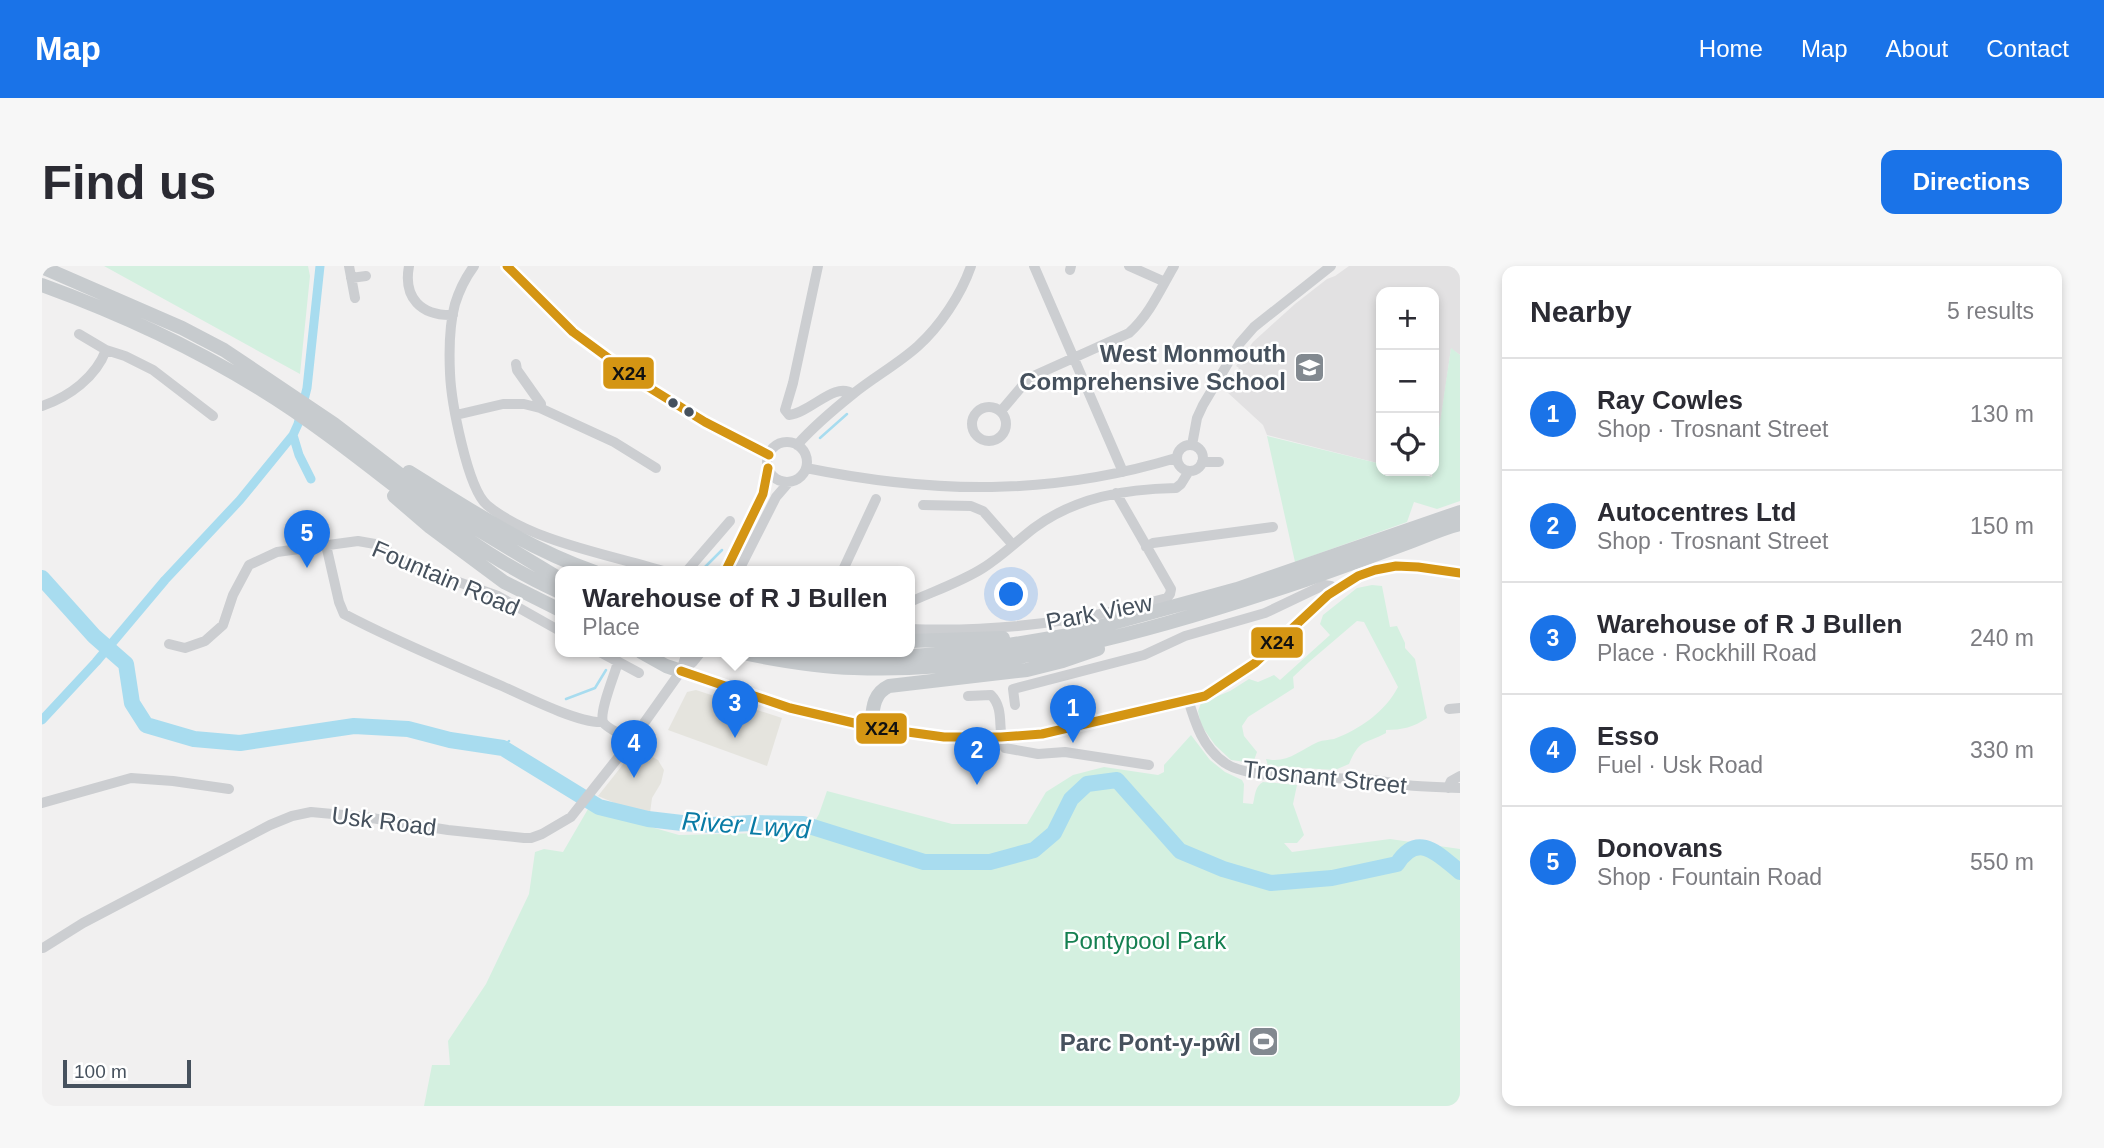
<!DOCTYPE html>
<html lang="en">
<head>
<meta charset="utf-8">
<style>
  body { margin:0; font-family:Helvetica,sans-serif; background:#f7f7f7; color:#2b2b33 }
  .controls { position:absolute; right:21px; top:21px; display:grid; overflow:hidden; border-radius:14px; box-shadow:0 4px 10px #0003 }
  .controls button { width:63px; height:63px; display:grid; place-items:center; padding:0; border:0; border-bottom:2px solid #e1e1e2; background:#fff; color:#2b2b33; font:35px sans-serif }
  .scale { position:absolute; left:21px; bottom:18px; width:128px; box-sizing:border-box; padding-left:7px; border:4px solid #46515d; border-top:0; font-size:19px; line-height:24px; white-space:nowrap; color:#46515d; -webkit-text-stroke:5px #fff; paint-order:stroke }
  .you { position:absolute; left:970px; top:329px; width:24px; height:24px; margin:-18px; border:5px solid #fff; border-radius:50%; background:#1a73e8; box-shadow:0 0 0 10px #1a73e833 }
  .badge { display:grid; place-items:center; width:46px; height:46px; border-radius:50%; background:#1a73e8; color:#fff; font-size:23px; font-weight:700 }
  .pin { position:absolute; translate:-50% -58px; filter:drop-shadow(0 2px 4px #0008) }
  .pin::after { content:''; position:absolute; top:37px; width:24px; height:21px; background:inherit; clip-path:polygon(0 0,100% 0,50% 100%) }
  .popup { position:absolute; left:513px; top:300px; width:360px; height:91px; box-sizing:border-box; display:grid; place-content:center; border-radius:14px; background:#fff; filter:drop-shadow(0 2px 5px #0005); font-size:23px; white-space:nowrap; color:#7c7c81 }
  .popup b { font-size:26px; color:#2b2b33 }
  .popup::after { content:''; position:absolute; left:50%; top:100%; margin-left:-14px; border:14px solid transparent; border-top-color:#fff }
  .list { margin:0; padding:0; list-style:none }
  h2 { display:flex; justify-content:space-between; align-items:center; height:91px; margin:0; padding:0 28px; font-size:30px }
  h2 small { font-size:23px; font-weight:400; color:#7c7c81 }
  .list li { display:grid; grid-template-columns:46px 1fr auto; gap:21px; align-items:center; box-sizing:border-box; height:112px; padding:0 28px; border-top:2px solid #e1e1e2 }
  .list b { display:block; font-size:26px; white-space:nowrap }
  .list p { margin:0; font-size:23px; white-space:nowrap; color:#7c7c81 }
  .list em { font-size:23px; font-style:normal; color:#7c7c81 }
  .icon { flex:none; width:38px; height:38px; fill:none; stroke:currentColor; stroke-width:2; stroke-linecap:round; stroke-linejoin:round }
  .map { position:relative; flex:none; width:1418px; height:840px; overflow:hidden; border-radius:14px }
  header { display:flex; align-items:center; gap:42px; box-sizing:border-box; height:98px; padding:0 35px; background:#1a73e8; color:#fff }
  header strong { font-size:33px }
  nav { display:flex; gap:38px; margin-inline-start:auto; font-size:24px }
  .intro { display:flex; align-items:center; justify-content:space-between; box-sizing:border-box; height:168px; padding:0 42px }
  h1 { margin:0; font-size:49px }
  .button { padding:18px 32px; border-radius:14px; background:#1a73e8; color:#fff; font-size:24px; font-weight:700 }
  main { display:flex; gap:42px; padding:0 42px }
  aside { flex:1; background:#fff; border-radius:14px; box-shadow:0 4px 10px #0003 }
  .map>svg:first-child { display:block }
  .commercial { fill:#e5e4de }
  .education { fill:#e2e1e2 }
  .green { fill:#d4f0e0 }
  .lines { fill:none; stroke-linecap:round; stroke-linejoin:round }
  .stream { stroke:#a8dcef; stroke-width:2.5 }
  .canal { stroke:#a8dcef; stroke-width:9 }
  .river { stroke:#a8dcef; stroke-width:16 }
  .minor { stroke:#ccced1; stroke-width:10 }
  .major { stroke:#c7cbce; stroke-width:14 }
  .bus-1-casing { stroke:#fff; stroke-width:14 }
  .bus-1 { stroke:#d49513; stroke-width:9 }
  .bus-dot { fill:#46515d; stroke:#fff; stroke-width:2.5 }
  .labels { text-anchor:middle; dominant-baseline:central; stroke-width:5; stroke-linejoin:round; paint-order:stroke }
  .poi-label { font-size:24px; font-weight:bold; fill:#46515d; stroke:#fff; text-anchor:end }
  .street-label { font-size:24px; fill:#46515d; stroke:#fff }
  .park-label { font-size:24px; fill:#158051; stroke:#fff }
  .water-label { font-size:26px; font-style:italic; fill:#097ba5; stroke:#fff }
  .line-badge { stroke:#fff; stroke-width:2.5 }
  .pale-badge-label { font-size:19px; text-anchor:middle; font-weight:bold; fill:#111 }
</style>
</head>
<body>
<header>
<strong>Map</strong>
<nav><a>Home</a><a>Map</a><a>About</a><a>Contact</a></nav>
</header>
<div class="intro"><h1>Find us</h1><a class="button">Directions</a></div>
<main>
<div class="map">
<svg width="1418" height="840" viewBox="0 0 1418 840">
  <rect width="100%" height="100%" fill="#f1f0f0"/>
  <path class="commercial" d="M654,424L740,452L725,500L626,464L645,426Z
    M594,482L616,494L622,504L619,517L610,532L608,547L592,545L556,530Z"/>
  <path class="education" d="M1307,0H1418V89L1409,83L1392,202V26H1339V198L1225,169L1221,159L1185,126L1184,119L1197,102L1194,100L1211,76L1253,38L1285,13L1293,10Z"/>
  <path class="green" d="M62,0H266L268,10L258,108Z
    M1409,82L1418,89V235L1395,243L1372,236L1365,256L1253,296L1225,170L1339,198V205H1366L1390,211Z
    M1330,319L1340,320L1348,361L1355,360L1363,377V382L1373,393L1385,452C1372,461 1360,464 1344,464V467C1322,479 1318,472 1307,498L1293,504L1226,500L1224,493C1245,498 1258,484 1276,476C1281,474 1287,474 1292,473C1318,463 1343,446 1356,421L1322,356L1315,355L1267,396L1251,411L1252,422L1206,451L1200,460L1202,470L1215,486L1211,497L1189,494L1173,479L1159,459L1156,445L1159,437L1188,425L1207,413L1216,416L1232,409L1238,414L1288,369L1278,358L1281,349L1315,322Z
    M1149,469L1168,494L1183,506L1200,514L1202,518L1201,537L1211,538C1213,530 1213,520 1221,516L1255,519L1251,538L1262,569L1255,577H1242L1250,586L1348,573L1418,583V840H382L390,799H408L406,775L444,718L487,628L493,586L502,583L521,586L546,543L637,569L767,566L777,548L785,525L910,558H985L1004,526L1031,509L1062,501L1116,509L1122,506V499Z"/>
  <g class="lines">
    <path class="stream" d="M778,172L805,148
      M658,306L680,284
      M524,433L553,422L564,404
      M461,482L467,475"/>
    <path class="canal" d="M251,169L257,189L269,213
      M0,454L54,396L123,314L198,234L251,169L256,158L265,122L278,0"/>
    <path class="river" d="M0,312L52,370L84,398L90,437L104,459L152,473L198,477L312,460L366,463L408,474L461,482L557,541L606,553L640,557L670,559L709,557L761,558L882,596H948L992,584L1012,567L1029,533L1045,518L1075,514L1138,585L1181,603L1229,617L1290,612L1355,598C1376,565 1396,588 1418,606"/>
    <path class="minor" d="M307,0L313,32
      M367,0C361,32 379,50 411,49
      M432,0C424,11 417,25 413,38C407,60 407,85 408,107C409,134 425,222 445,239C489,276 570,289 624,306
      M465,0L531,66L603,119L663,156L727,189
      M776,0L751,117L743,144L747,149C770,146 792,115 811,128
      M992,0L1081,206
      M1087,0L1123,16
      M1028,4L1029,0
      M309,12L324,10
      M37,68L64,84L83,90L111,104L171,150
      M474,98L475,104L499,138L498,142
      M0,140C27,131 54,111 64,84
      M930 158a17 17 0 1 1 34 0a17 17 0 1 1-34 0Z
      M959,145L987,112L1087,67C1108,48 1118,24 1132,0
      M414,149L461,138H482L498,142L572,176L614,202
      M725 196a20 20 0 1 1 40 0a20 20 0 1 1-40 0Z
      M1135 192a13 13 0 1 1 26 0a13 13 0 1 1-26 0Z
      M755,179C772,160 791,144 811,128C832,111 856,98 876,80C898,60 919,29 929,0
      M1150,179L1155,152L1161,139L1198,77L1212,61L1289,0
      M1160,196H1177
      M764,202C892,228 1008,230 1134,192
      M881,239L929,240L941,245L971,279
      M284,279L297,336L302,348C353,375 407,397 460,420C482,430 538,458 561,456
      M1104,281L1111,277L1231,261
      M644,306L688,255
      M683,306L721,228L726,202
      M696,306L734,231L747,216
      M800,306L834,233
      M868,336C892,325 919,316 941,302C959,291 975,275 992,262C1034,231 1083,223 1134,222L1139,218L1147,205
      M868,363C955,366 1041,356 1125,332L1128,328L1129,323L1074,227
      M127,378L143,382L163,375L181,359L191,329L207,299L235,286L316,275L333,278L374,301L456,330L518,365
      M558,386L597,407
      M576,396C573,408 557,445 561,456C564,462 584,471 590,474
      M639,405L748,442L829,461L902,471H959L1000,468L1163,430C1183,419 1202,406 1220,391C1255,361 1286,316 1333,304C1361,296 1390,302 1418,307
      M639,405L645,386
      M926,430L949,429C964,444 954,466 963,482L996,488L1023,486L1107,499
      M1146,433C1153,457 1161,482 1183,497C1208,515 1288,511 1321,513C1335,514 1350,517 1364,519C1382,521 1400,521 1418,522
      M973,439L971,423L1102,389L1143,370L1223,347L1282,319L1289,320L1293,324
      M1407,443L1418,442
      M1406,522L1409,515L1418,510
      M0,537L89,512L131,515L187,523
      M1,682L41,657L228,559L250,550L269,546L323,551L406,564L482,572H489L500,568L529,551L590,474L639,405L651,396L659,386"/>
    <path class="major" d="M0,1L140,62L182,84L292,158L407,246L518,313
      M0,19C102,56 198,103 286,169C361,224 432,288 518,326
      M367,206C427,243 486,283 553,306
      M352,230L388,261L462,316L518,344
      M868,375L961,372
      M599,386L624,400L639,405
      M696,386C734,394 773,401 812,402C966,408 1118,363 1263,314C1298,302 1333,289 1368,276C1384,270 1401,262 1418,258
      M768,386L814,390H870L924,386L1027,369L1195,323L1418,246
      M829,461C831,444 830,428 847,420L985,404L1021,395L1056,383"/>
    <defs>
      <path id="bus-1" d="M465,0L531,66L603,119L663,156L727,189
        M683,306L721,228L726,202
        M639,405L748,442L829,461L902,471H959L1000,468L1163,430L1213,397L1286,329L1316,310L1333,304L1354,300L1376,301L1418,307"/>
    </defs>
    <use href="#bus-1" class="bus-1-casing"/>
    <use href="#bus-1" class="bus-1"/>
  </g>
  <defs>
    <symbol id="school-square" viewBox="-11 -11 22 22"><rect x="-9" y="-9" width="18" height="18" rx="4" fill="#828990" stroke="#fff"/><path d="M0-5L7-2L0 1L-7-2ZM-4 1L0 2.5L4 1V4Q0 6-4 4Z" fill="#fff"/></symbol>
    <symbol id="stadium-square" viewBox="-11 -11 22 22"><rect x="-9" y="-9" width="18" height="18" rx="4" fill="#828990" stroke="#fff"/><path d="M0-5a6.5 5 0 1 0 0 10a6.5 5 0 1 0 0-10ZM-3.5-1.8h7v3.6h-7Z" fill="#fff"/></symbol>
  </defs>
  <g fill-rule="evenodd">
    <use href="#school-square" x="1250" y="84" width="35" height="35"/>
    <use href="#stadium-square" x="1204" y="758" width="35" height="35"/>
  </g>
  <g class="bus-dot">
    <circle cx="631" cy="137" r="6"/>
    <circle cx="647" cy="146" r="6"/>
  </g>
  <g class="labels">
    <g class="poi-label">
      <text x="1244" y="87">West Monmouth<tspan x="1244" dy="28">Comprehensive School</tspan></text>
      <text x="1199" y="776">Parc Pont-y-pŵl</text>
    </g>
    <g class="street-label">
      <text transform="translate(404 312) rotate(23)">Fountain Road</text>
      <text transform="translate(1057 346) rotate(-11)">Park View</text>
      <text transform="translate(1283 511) rotate(6)">Trosnant Street</text>
      <text transform="translate(342 555) rotate(7)">Usk Road</text>
    </g>
    <g class="park-label">
      <text x="1103" y="674">Pontypool Park</text>
    </g>
    <g class="water-label">
      <text transform="translate(704 559) rotate(4)">River Lwyd</text>
    </g>
  </g>
  <g class="line-badge">
    <rect x="560" y="90" width="53" height="34" rx="7" fill="#d49513"/>
    <rect x="1208" y="360" width="54" height="33" rx="7" fill="#d49513"/>
    <rect x="813" y="446" width="53" height="33" rx="7" fill="#d49513"/>
  </g>
  <g class="pale-badge-label">
    <text x="587" y="114">X24</text>
    <text x="1235" y="383">X24</text>
    <text x="840" y="469">X24</text>
  </g>
</svg>
<div class="controls">
<button>+</button>
<button>−</button>
<button><svg class="icon" aria-label="locate" viewBox="0 0 24 24"><circle cx="12" cy="12" r="6"/><path d="M12 2v4M12 18v4M2 12h4M18 12h4"/></svg></button>
</div>
<div class="scale">100 m</div>
<div class="you"></div>
<div class="pin badge" style="left:1031px;top:477px">1</div>
<div class="pin badge" style="left:935px;top:519px">2</div>
<div class="pin badge" style="left:693px;top:472px">3</div>
<div class="popup"><b>Warehouse of R J Bullen</b>Place</div>
<div class="pin badge" style="left:592px;top:512px">4</div>
<div class="pin badge" style="left:265px;top:302px">5</div>
</div>
<aside>
<h2>Nearby<small>5 results</small></h2>
<ul class="list">
<li><span class="badge">1</span><div><b>Ray Cowles</b><p>Shop · Trosnant Street</p></div><em>130 m</em></li>
<li><span class="badge">2</span><div><b>Autocentres Ltd</b><p>Shop · Trosnant Street</p></div><em>150 m</em></li>
<li><span class="badge">3</span><div><b>Warehouse of R J Bullen</b><p>Place · Rockhill Road</p></div><em>240 m</em></li>
<li><span class="badge">4</span><div><b>Esso</b><p>Fuel · Usk Road</p></div><em>330 m</em></li>
<li><span class="badge">5</span><div><b>Donovans</b><p>Shop · Fountain Road</p></div><em>550 m</em></li>
</ul>
</aside>
</main>
</body>
</html>
